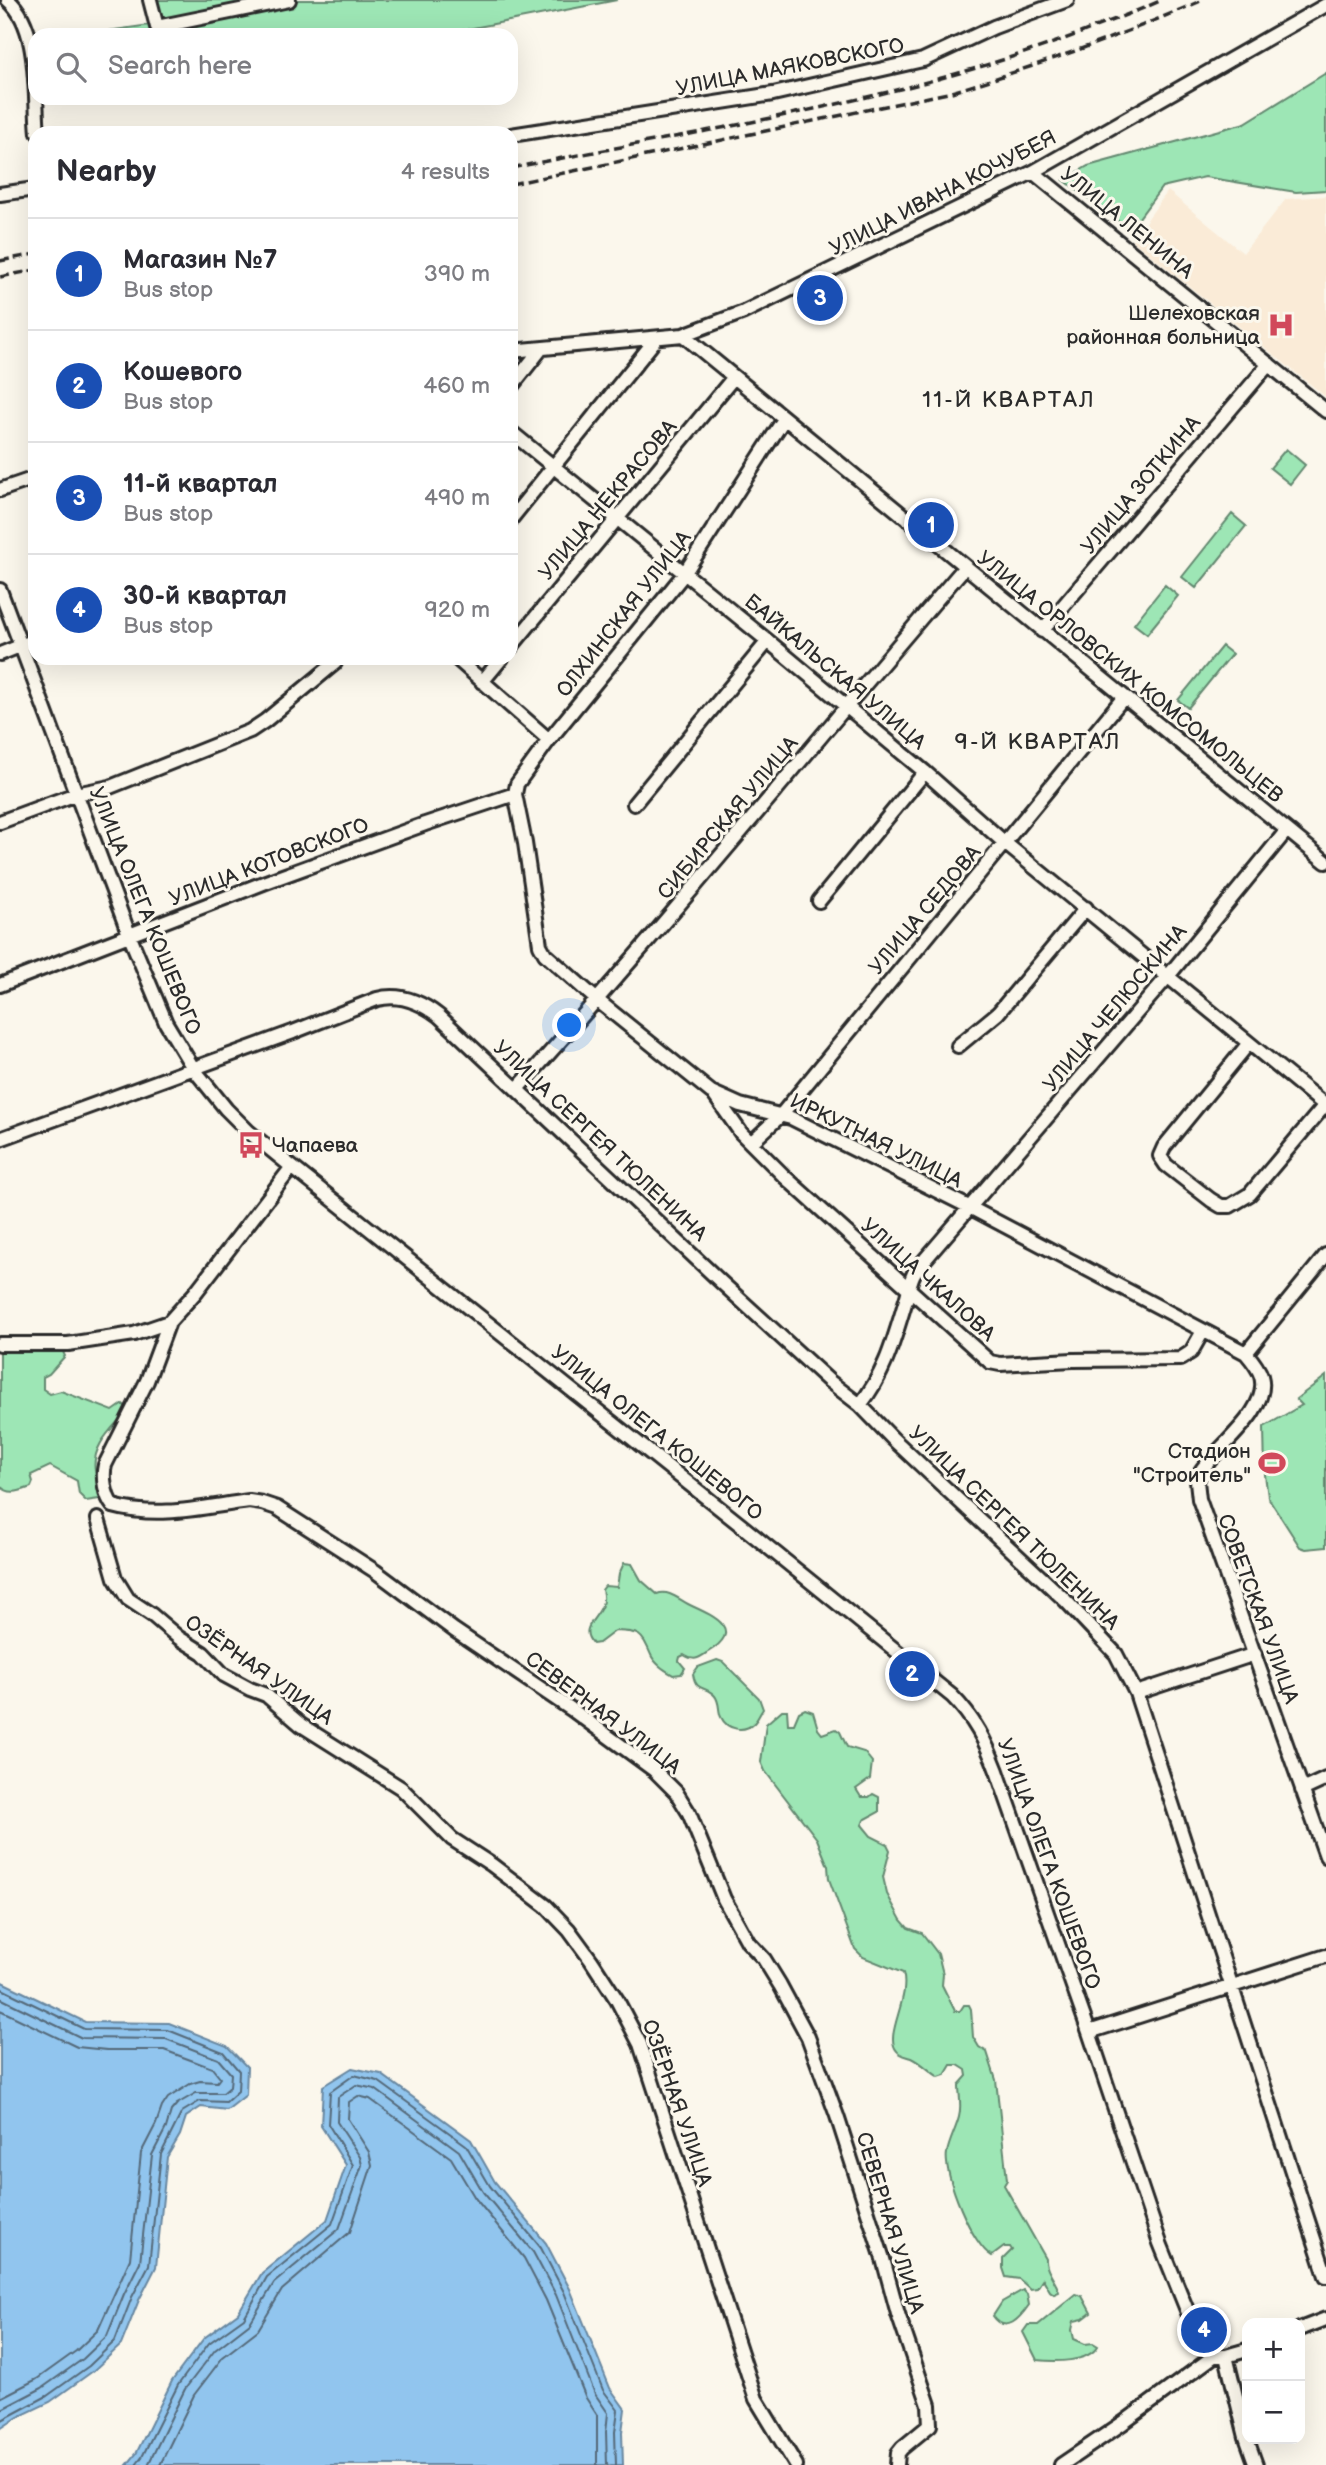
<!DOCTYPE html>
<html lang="en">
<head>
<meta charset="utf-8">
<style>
  body { margin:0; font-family:"Balsamiq Sans",sans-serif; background:#f2f2f3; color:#2b2b33 }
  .controls { position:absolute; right:21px; bottom:21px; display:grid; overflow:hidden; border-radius:14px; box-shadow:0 7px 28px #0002 }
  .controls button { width:63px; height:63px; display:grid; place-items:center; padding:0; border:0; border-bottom:2px solid #e1e1e2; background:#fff; color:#2b2b33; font:35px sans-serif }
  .you { position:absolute; left:570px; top:1026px; width:24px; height:24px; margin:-18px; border:5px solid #fff; border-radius:50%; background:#1a73e8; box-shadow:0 0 0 10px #1a73e833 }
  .badge { display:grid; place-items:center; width:46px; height:46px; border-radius:50%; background:#0b8043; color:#fff; font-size:23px; font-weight:700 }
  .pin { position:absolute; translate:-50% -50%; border:4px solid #fff; box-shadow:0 2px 7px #0006 }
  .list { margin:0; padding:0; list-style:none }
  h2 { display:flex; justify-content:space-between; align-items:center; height:91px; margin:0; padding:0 28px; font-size:30px }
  h2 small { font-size:23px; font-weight:400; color:#7c7c81 }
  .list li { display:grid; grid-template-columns:46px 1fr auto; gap:21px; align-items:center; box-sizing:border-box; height:112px; padding:0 28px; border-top:2px solid #e1e1e2 }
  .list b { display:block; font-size:26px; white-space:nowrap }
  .list p { margin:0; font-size:23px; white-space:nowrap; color:#7c7c81 }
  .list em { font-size:23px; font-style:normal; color:#7c7c81 }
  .icon { flex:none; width:38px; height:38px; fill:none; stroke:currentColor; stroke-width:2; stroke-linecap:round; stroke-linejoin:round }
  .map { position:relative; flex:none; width:1326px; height:2465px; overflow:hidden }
  .search { position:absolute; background:#fff; box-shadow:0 7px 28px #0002; left:28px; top:28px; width:490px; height:77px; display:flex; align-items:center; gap:18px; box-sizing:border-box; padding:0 24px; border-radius:21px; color:#7c7c81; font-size:26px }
  .panel { position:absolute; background:#fff; box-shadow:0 7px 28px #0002; left:28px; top:126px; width:490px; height:539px; border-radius:21px }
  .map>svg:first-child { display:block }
  .built { fill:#faebd7 }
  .green { fill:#9de6b5; stroke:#648870; stroke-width:2 }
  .water { fill:#91c5ee; stroke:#6887a0; stroke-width:2 }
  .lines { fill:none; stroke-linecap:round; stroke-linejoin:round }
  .shore { stroke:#546979; stroke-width:2 }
  .minor-casing { stroke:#2b2b2b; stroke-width:18 }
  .minor { stroke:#fbf7ec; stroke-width:12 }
  .rail { stroke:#2b2b2b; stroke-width:3.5; stroke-dasharray:10 5; stroke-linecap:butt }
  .labels { text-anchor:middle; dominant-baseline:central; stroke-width:6; stroke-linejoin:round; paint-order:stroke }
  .street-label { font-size:21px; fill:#2b2b2b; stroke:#fbf7ec }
  .poi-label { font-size:21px; fill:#2b2b2b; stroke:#fbf7ec; text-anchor:end }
  .neighbourhood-label { font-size:23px; letter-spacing:2px; fill:#2b2b2b; stroke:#fbf7ec }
</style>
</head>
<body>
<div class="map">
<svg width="1326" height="2465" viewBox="0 0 1326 2465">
  <rect width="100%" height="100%" fill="#fbf7ec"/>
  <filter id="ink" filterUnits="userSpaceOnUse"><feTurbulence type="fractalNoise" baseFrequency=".0143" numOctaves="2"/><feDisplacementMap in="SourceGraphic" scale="14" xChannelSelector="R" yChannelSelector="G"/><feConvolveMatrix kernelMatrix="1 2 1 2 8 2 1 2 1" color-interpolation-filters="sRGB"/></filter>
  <g filter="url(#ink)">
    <path class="built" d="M1168,191L1243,253L1286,199L1326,196V397L1132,240Z"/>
    <path class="green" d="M144,0H617L437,35H108L107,31L150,25Z
      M1326,73V190L1296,192L1205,177L1162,187L1130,230L1064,180L1088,166L1245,123Z
      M1286,449L1305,465L1290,484L1270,468Z
      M1232,514L1246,526L1196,588L1182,577Z
      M1165,585L1178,596L1147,634L1134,624Z
      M1222,646L1232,654L1188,708L1178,700Z
      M0,1350H62L65,1356L49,1374L43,1377V1389L50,1394L61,1391L113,1411L123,1404L126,1407V1412C112,1429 91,1446 95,1471C96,1482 102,1487 99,1499L86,1501L79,1494L77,1481L50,1466L31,1475L33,1482L31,1487C20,1491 10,1496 0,1486Z
      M1326,1376V1547L1306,1549L1300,1547L1268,1497L1265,1475L1264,1427L1302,1405L1296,1399Z
      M624,1563L632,1564L641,1580L657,1594C670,1589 680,1601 692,1606C716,1617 744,1630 708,1652C699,1658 695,1662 684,1655L680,1657L679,1661L685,1668L681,1674L673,1675C665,1670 655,1664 651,1655C641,1633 641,1632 615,1631L599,1643L593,1644C574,1623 610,1617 602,1590L605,1586L617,1587L619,1574Z
      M717,1660L723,1662L759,1698L763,1709C760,1713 758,1719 754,1723C744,1733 727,1730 721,1717C718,1711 720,1702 715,1696C706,1685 696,1693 693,1674L698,1667Z
      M805,1709L813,1712L818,1729L822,1734L836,1729L840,1732L847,1747L864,1752L872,1762L870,1779L856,1789L861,1797H869L873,1794L879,1797V1812L864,1820L862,1825L871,1836L887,1844L890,1850L883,1877L887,1894L901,1920L908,1928L922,1933L938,1954L943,1974L942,1985L955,2011H960L964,2005H969L971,2009L973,2037L979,2047L987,2052L996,2080L1007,2180L1004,2185L1046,2259C1045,2271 1056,2280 1059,2292L1054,2294L1050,2291L1043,2279L1037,2288L1030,2289L1019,2279L1006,2277L1003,2268V2259L1012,2250L1010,2247H1004L992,2256C973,2247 943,2174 947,2153C949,2141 956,2129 959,2117C962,2106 959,2096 959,2085L967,2076L966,2070L958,2065H951L945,2075L939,2077C930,2072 921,2062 912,2058C906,2056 901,2056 897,2051C883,2036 911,1998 903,1973L863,1957L855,1949L829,1879L828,1866L817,1839L765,1771L761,1762L766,1724L782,1710H787L788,1724H794L799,1712Z
      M1023,2290L1027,2294L1029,2305C1020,2318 1006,2335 993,2316L1002,2302Z
      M1076,2294L1082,2296L1091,2313L1083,2319L1074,2321L1072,2330L1074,2339L1085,2344L1093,2343L1098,2346C1088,2363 1054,2362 1037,2360L1023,2332L1028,2325H1038Z"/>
    <path class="water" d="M0,1981L85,2022L169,2023L227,2046L247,2067L246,2095L227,2110L201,2107L186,2117L180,2135L167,2157L156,2267L139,2300L121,2345L93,2371L50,2402L18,2417L0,2429Z
      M352,2068L381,2074L471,2140L495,2182L546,2243L570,2289L610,2388L625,2409L622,2432L623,2465H127L136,2454L172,2381L204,2338L238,2313L262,2273L327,2220L346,2165L321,2126L323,2086Z"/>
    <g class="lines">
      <path class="shore" d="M0,1988L84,2029L168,2030L223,2052L239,2071L238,2091L226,2102L200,2101L182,2112L161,2154L149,2265L132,2297L115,2341L89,2366L47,2396L0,2421
        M0,1998L82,2038L166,2039L218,2059L231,2074L230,2087L223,2093H196L177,2104L171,2111L166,2128L152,2155L140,2262L124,2294L107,2336L83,2359L42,2388L0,2410
        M0,2010L77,2047L107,2050H164L212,2068L220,2078L217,2082L200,2081L190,2084L168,2098L162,2107L156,2124L141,2153L130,2259L98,2330L76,2351L37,2379L0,2398
        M136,2465L142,2457L178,2385L209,2343L244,2318L267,2277L332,2224L353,2165L328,2124L330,2092L354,2075L378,2081L466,2145L490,2186L541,2248L564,2292L603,2390L618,2410L615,2432L616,2465
        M148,2465L185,2389L215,2350L250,2323L274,2283L339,2229L362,2165L360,2157L337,2122L338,2097L356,2085L375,2089L459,2151L483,2192L533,2252L556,2295L595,2394L608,2413L606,2432L607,2465
        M160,2465L194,2395L223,2357L258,2330L282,2290L350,2232L372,2165L369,2152L348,2119L349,2102L358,2096L370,2099L451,2158L475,2198L524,2258L546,2300L586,2398L597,2415V2465"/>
      <defs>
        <path id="minor" d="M8,0C40,27 34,93 38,133
          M150,0L157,27L289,0
          M511,135L773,94L923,60L994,27L1067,0
          M1033,172L1326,411
          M0,194L35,189
          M683,335L1326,862
          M511,351L683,335L744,312L1033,172L1326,5
          M511,387L541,349
          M784,419L684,574L549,740L517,784L515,794L525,843L540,945L545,954L597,1000L711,1092L740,1105L791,1118L971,1208L1246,1353C1252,1360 1258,1367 1261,1376C1271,1410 1218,1446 1201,1471L1197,1481L1199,1499L1326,1856
          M511,432L768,641L925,772L1006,844L1326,1106
          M0,490L35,478
          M511,519L656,339
          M0,590L130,937L166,1023L193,1068L226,1109L249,1132L292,1167L742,1526L952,1696C974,1718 986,1742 997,1771L1089,2032L1160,2243L1197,2335L1205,2349L1214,2356
          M1042,631L1269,364
          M511,647L734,377
          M0,654L35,640
          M456,658L549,740
          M482,682L502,658
          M634,804L768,641
          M0,822L76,794L110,787L250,731L265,721L335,663
          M819,901L925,772
          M0,985L266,882L425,824L515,794
          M1249,1043L1164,1147L1160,1156L1166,1165L1211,1200L1221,1206H1230L1250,1194L1325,1105
          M958,1046L998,1013L1086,908
          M517,1089C671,920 815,741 964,568
          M715,1096L741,1133L785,1177L990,1362L1000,1364L1073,1360L1180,1359L1191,1352L1203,1331
          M0,1139L293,1032L377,999C400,993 421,1002 439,1016L721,1282L829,1381L860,1405L893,1439L1065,1600L1116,1654L1136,1693L1326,2276
          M751,1143L781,1115L1124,697
          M169,1322L147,1381L105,1465C102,1477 105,1496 113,1506C159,1519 203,1507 249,1501L262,1503L277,1508L375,1571L454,1630L571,1709L654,1770L676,1792L689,1813L724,1899L748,1942L764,1959L780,1985L808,2037L837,2116L883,2259L898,2314L929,2405L930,2425L902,2448L898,2453L897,2465
          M0,1344H68L134,1334L169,1322L195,1293L292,1167
          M1246,1353L1326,1255
          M860,1405C886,1372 894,1339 906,1300C910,1288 909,1280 916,1270L1169,975L1287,830
          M98,1519L115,1578L128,1599L152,1615L179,1638L203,1653L224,1675L250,1689L266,1695L301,1725L401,1788L452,1839L492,1865L546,1906L569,1930L591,1960L617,2000L640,2044L756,2399L796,2465
          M1136,1693L1255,1654
          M1302,1790L1326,1779
          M1089,2032L1326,1956
          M1300,2329L1326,2319
          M1226,2356L1246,2437L1256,2465
          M1061,2465L1123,2423L1214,2356H1226L1247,2350"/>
      </defs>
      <use href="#minor" class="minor-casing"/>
      <use href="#minor" class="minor"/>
      <path class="rail" d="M511,168C703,130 900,102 1083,32C1109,21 1136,12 1162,0
        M511,184L948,93C1035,67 1120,36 1203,0
        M0,261L35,254
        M0,277L35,270"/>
    </g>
  </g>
  <defs>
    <symbol id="hospital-bare" viewBox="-9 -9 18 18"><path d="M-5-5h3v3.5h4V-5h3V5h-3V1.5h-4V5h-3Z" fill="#d1495b" stroke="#fbf7ec" stroke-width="2.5" paint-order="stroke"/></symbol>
    <symbol id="bus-bare" viewBox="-9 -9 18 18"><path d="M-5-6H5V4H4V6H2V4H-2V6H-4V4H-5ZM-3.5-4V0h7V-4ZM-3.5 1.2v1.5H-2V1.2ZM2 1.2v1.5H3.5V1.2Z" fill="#d1495b" stroke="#fbf7ec" stroke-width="2.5" paint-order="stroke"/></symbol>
    <symbol id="stadium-bare" viewBox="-9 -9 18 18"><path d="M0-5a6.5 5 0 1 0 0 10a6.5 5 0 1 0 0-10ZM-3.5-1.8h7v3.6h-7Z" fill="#d1495b" stroke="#fbf7ec" stroke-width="2.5" paint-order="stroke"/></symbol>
  </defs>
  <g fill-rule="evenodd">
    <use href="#hospital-bare" x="1262" y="306" width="38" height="38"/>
    <use href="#bus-bare" x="232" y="1126" width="38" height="38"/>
    <use href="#stadium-bare" x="1253" y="1444" width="38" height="38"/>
  </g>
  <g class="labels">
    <g class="street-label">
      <text transform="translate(790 67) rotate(-11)">УЛИЦА МАЯКОВСКОГО</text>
      <text transform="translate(943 193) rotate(-27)">УЛИЦА ИВАНА КОЧУБЕЯ</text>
      <text transform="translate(1127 223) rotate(39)">УЛИЦА ЛЕНИНА</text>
      <text transform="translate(1141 485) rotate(-50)">УЛИЦА ЗОТКИНА</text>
      <text transform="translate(608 500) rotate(-50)">УЛИЦА НЕКРАСОВА</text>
      <text transform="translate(624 614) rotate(-52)">ОЛХИНСКАЯ УЛИЦА</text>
      <text transform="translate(835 672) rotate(40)">БАЙКАЛЬСКАЯ УЛИЦА</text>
      <text transform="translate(1130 677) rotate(39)">УЛИЦА ОРЛОВСКИХ КОМСОМОЛЬЦЕВ</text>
      <text transform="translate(728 818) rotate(-50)">СИБИРСКАЯ УЛИЦА</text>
      <text transform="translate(269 862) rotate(-21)">УЛИЦА КОТОВСКОГО</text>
      <text transform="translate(925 910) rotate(-50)">УЛИЦА СЕДОВА</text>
      <text transform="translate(145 911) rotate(68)">УЛИЦА ОЛЕГА КОШЕВОГО</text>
      <text transform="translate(1115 1008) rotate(-50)">УЛИЦА ЧЕЛЮСКИНА</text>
      <text transform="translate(600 1141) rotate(43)">УЛИЦА СЕРГЕЯ ТЮЛЕНИНА</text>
      <text transform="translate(876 1141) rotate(26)">ИРКУТНАЯ УЛИЦА</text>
      <text transform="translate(928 1280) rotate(42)">УЛИЦА ЧКАЛОВА</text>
      <text transform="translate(657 1433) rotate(39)">УЛИЦА ОЛЕГА КОШЕВОГО</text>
      <text transform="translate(1014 1528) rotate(44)">УЛИЦА СЕРГЕЯ ТЮЛЕНИНА</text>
      <text transform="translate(1258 1609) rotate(70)">СОВЕТСКАЯ УЛИЦА</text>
      <text transform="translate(259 1670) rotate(35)">ОЗЁРНАЯ УЛИЦА</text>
      <text transform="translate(603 1713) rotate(37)">СЕВЕРНАЯ УЛИЦА</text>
      <text transform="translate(1049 1864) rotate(70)">УЛИЦА ОЛЕГА КОШЕВОГО</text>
      <text transform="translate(677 2103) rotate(71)">ОЗЁРНАЯ УЛИЦА</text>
      <text transform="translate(890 2223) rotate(73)">СЕВЕРНАЯ УЛИЦА</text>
    </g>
    <g class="poi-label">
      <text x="1260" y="313">Шелеховская<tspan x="1260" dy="24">районная больница</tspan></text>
      <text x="272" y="1145" text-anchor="start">Чапаева</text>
      <text x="1251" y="1451">Стадион<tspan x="1251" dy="24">"Строитель"</tspan></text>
    </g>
    <g class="neighbourhood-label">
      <text x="1009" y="400">11-Й КВАРТАЛ</text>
      <text x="1038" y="742">9-Й КВАРТАЛ</text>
    </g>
  </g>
</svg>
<div class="controls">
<button>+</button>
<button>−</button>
</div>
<div class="you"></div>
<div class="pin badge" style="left:931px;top:525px;background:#1a4fb4">1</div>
<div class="pin badge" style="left:912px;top:1674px;background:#1a4fb4">2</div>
<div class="pin badge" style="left:820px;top:298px;background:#1a4fb4">3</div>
<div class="pin badge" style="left:1204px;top:2330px;background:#1a4fb4">4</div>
<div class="search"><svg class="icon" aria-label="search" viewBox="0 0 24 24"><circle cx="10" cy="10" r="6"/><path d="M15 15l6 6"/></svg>Search here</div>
<section class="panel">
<h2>Nearby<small>4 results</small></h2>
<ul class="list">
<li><span class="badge" style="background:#1a4fb4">1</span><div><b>Магазин №7</b><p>Bus stop</p></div><em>390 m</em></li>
<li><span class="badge" style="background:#1a4fb4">2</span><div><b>Кошевого</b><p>Bus stop</p></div><em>460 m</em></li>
<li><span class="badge" style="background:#1a4fb4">3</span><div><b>11-й квартал</b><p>Bus stop</p></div><em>490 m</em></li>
<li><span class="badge" style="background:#1a4fb4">4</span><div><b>30-й квартал</b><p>Bus stop</p></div><em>920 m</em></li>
</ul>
</section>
</div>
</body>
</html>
